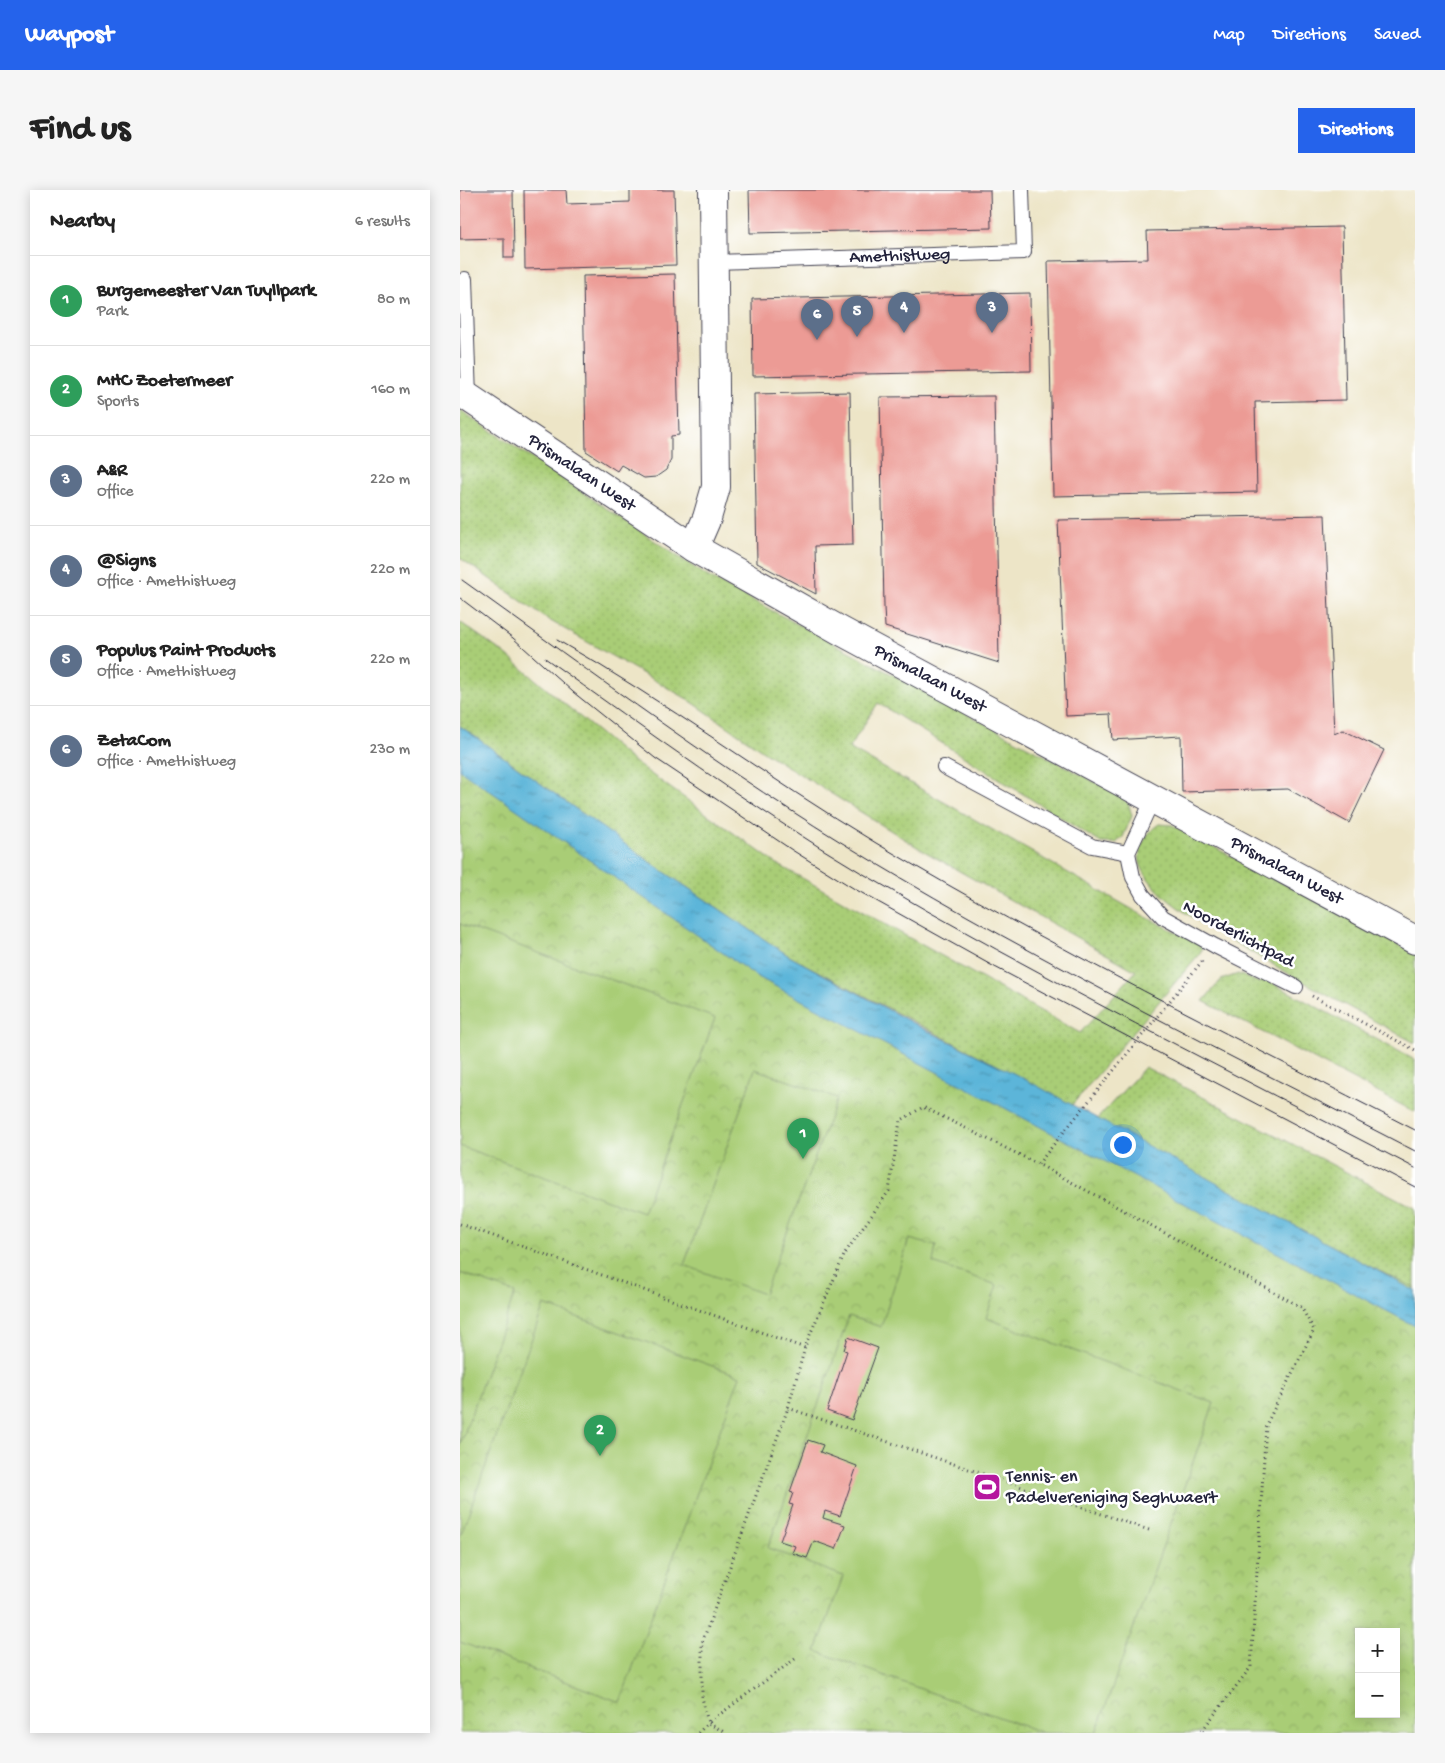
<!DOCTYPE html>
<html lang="en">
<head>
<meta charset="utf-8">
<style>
  body { margin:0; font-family:"Gochi Hand",sans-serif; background:#f6f6f6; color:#222 }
  .controls { position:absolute; right:15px; bottom:15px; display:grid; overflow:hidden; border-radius:0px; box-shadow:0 2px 12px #0003 }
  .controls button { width:45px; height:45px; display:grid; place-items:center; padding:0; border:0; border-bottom:1px solid #e0e0e0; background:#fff; color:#222; font:25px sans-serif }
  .you { position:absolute; left:662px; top:954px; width:18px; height:18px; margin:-12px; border:4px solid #fff; border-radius:50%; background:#1a73e8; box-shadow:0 0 0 8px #1a73e833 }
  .badge { display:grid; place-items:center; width:32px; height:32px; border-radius:50%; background:#2563eb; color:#fff; font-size:16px; font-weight:700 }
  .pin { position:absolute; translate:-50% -41px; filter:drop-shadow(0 1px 2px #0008) }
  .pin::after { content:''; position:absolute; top:26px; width:18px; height:15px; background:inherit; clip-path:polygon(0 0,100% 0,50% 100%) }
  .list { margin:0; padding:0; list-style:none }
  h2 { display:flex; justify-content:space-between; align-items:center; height:65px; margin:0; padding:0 20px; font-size:21px }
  h2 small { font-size:16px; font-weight:400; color:#767676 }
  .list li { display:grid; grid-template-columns:32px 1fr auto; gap:15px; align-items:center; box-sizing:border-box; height:90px; padding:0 20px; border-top:1px solid #e0e0e0 }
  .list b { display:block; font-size:19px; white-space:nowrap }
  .list p { margin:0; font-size:16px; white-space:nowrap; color:#767676 }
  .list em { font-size:16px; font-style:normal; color:#767676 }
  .map { position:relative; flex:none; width:955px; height:1543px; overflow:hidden; border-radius:0px }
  header { display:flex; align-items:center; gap:30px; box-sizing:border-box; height:70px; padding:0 25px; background:#2563eb; color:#fff }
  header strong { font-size:24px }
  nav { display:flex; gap:28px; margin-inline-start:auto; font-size:18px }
  .intro { display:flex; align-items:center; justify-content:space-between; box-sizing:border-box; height:120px; padding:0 30px }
  h1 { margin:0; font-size:35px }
  .button { padding:12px 22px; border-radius:0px; background:#2563eb; color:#fff; font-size:18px; font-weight:700 }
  main { display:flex; gap:30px; padding:0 30px }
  aside { flex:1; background:#fff; border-radius:0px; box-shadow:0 2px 12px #0003 }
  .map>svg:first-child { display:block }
  .grass { fill:url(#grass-dots); stroke:#667858 }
  .park { fill:url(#park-crowns); stroke:#667858; fill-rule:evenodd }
  .garden { fill:#a9cd76; stroke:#667858 }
  .water { fill:url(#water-ripples); stroke:#3e6c8a }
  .building { fill:#ec9b95 }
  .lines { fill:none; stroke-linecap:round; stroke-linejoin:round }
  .service-casing { stroke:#403f50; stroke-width:16 }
  .minor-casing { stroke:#403f50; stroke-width:30 }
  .path { stroke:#403f50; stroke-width:3; stroke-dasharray:1 4; stroke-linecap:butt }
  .service { stroke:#fff; stroke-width:14 }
  .minor { stroke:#fff; stroke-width:28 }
  .tram { stroke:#22223b; stroke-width:1 }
  .labels { text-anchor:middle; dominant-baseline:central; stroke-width:5; stroke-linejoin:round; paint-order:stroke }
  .street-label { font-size:18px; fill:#22223b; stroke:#fff }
  .poi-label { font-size:18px; fill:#22223b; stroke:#fff; text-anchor:start }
</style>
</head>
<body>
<header>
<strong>Waypost</strong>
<nav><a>Map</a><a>Directions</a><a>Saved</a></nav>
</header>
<div class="intro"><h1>Find us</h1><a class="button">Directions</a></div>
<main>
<aside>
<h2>Nearby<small>6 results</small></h2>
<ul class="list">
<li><span class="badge" style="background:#2e9e5b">1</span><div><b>Burgemeester Van Tuyllpark</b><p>Park</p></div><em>80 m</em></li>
<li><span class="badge" style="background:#2e9e5b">2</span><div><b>MHC Zoetermeer</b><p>Sports</p></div><em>160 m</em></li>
<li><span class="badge" style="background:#5c6f8a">3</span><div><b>A&amp;R</b><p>Office</p></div><em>220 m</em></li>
<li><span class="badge" style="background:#5c6f8a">4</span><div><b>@Signs</b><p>Office · Amethistweg</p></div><em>220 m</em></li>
<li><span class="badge" style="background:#5c6f8a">5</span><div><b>Populus Paint Products</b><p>Office · Amethistweg</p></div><em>220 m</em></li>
<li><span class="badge" style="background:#5c6f8a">6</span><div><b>ZetaCom</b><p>Office · Amethistweg</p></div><em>230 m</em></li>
</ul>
</aside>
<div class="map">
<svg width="955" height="1543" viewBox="0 0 955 1543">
  <defs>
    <pattern id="grass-dots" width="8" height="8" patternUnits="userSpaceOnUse" patternTransform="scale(1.25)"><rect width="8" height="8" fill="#a9cd76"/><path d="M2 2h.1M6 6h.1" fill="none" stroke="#91b067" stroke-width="1.8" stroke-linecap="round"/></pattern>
    <pattern id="park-crowns" width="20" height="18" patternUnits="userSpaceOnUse" patternTransform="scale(1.25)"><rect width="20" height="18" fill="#a9cd76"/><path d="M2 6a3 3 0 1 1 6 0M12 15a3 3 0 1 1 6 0" fill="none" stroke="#91b067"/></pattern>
    <pattern id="water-ripples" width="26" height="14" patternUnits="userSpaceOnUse" patternTransform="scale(1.25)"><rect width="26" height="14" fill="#5bb5d9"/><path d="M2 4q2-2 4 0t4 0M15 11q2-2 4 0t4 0" fill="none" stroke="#4b93b1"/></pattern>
  </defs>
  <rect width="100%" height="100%" fill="#fff"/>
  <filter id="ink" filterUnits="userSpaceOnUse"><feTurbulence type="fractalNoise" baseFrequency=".02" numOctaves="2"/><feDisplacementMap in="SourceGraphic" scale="10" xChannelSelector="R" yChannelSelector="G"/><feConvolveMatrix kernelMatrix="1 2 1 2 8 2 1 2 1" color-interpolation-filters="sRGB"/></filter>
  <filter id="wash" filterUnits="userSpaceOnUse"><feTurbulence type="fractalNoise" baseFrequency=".0096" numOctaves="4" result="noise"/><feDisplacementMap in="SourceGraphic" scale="20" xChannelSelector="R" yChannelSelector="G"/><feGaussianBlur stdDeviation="1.12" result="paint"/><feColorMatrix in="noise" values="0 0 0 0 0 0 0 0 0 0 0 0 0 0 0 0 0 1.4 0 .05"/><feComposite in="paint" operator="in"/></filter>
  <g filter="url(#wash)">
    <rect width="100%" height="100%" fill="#ede5c7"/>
    <path class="grass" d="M0,220L247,386L663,607L669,615L672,626L663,647L656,653H641L418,513L389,558L684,726L740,754L742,759L740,763L612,915L329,766L197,677L0,536V432L45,464L174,572L317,674L620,843L676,781L462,660L309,565L229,510L87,429L0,368Z
      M699,634L712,635L955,763V853C896,821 838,790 781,756C750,737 696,712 681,676C675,662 687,641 699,634Z
      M778,784L800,793L803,788L955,870V922L743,811L761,790Z
      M685,877L955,1018V1101L637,929Z"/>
    <path class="park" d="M0,566L417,841L955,1098V1543H0ZM899,1442H936V1524H899Z"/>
    <path class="garden" d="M0,734L255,828L183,1023L0,956Z
      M295,879L377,908L304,1104L224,1075Z
      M449,1049L476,1056L473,1073L537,1095L526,1128L754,1213L636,1543H583L356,1461L383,1386L308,1358L389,1126L421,1137Z
      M0,1083L55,1103L0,1255Z
      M84,1115L280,1186L160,1512L0,1452V1347Z"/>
    <path class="water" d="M0,536L197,677L329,766L464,839L559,886L955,1101V1136L296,786L0,580Z"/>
    <g id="blocks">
      <path class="building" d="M0,0H53L54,68H44V48L0,49Z
        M64,0H106L107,14L170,12V0H214L216,75L65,79Z
        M289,0H530L531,38L290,43Z
        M882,37L886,210L795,212L797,302L593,306L588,71L688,69L687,41Z
        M215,84L219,245L211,246V270L206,280L196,287L184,288L161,275L157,281L126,261L123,86Z
        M570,103L571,181L293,186L292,109Z
        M390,202L393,355L355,356L356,404L297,373L294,204Z
        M534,206L538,414L539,473L425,437L424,417L420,207Z
        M865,325L874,544L883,540L924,560L889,633L828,599L722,602L721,546L653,550L651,524L606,526L598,330Z
        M388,1147L418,1158L392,1230L367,1221L387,1161L384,1160Z
        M348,1250L363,1255L360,1262L397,1276L380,1326L365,1321L363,1328L385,1335L376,1359L354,1351L347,1368L332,1363L335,1356L320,1351L333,1315L329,1314L333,1303L330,1302Z"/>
    </g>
  </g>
  <g filter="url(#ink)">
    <use href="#blocks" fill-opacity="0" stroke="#403f50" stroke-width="1"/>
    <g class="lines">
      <defs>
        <g id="service">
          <path id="s1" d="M255,72L564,62L562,0"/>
          <path d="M5,89L9,208"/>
          <path d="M484,577L632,656L668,663"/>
          <path d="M693,609L668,663L673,687L683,705L703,727L755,756L836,797"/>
        </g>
        <g id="minor">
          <path id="s2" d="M0,202L234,358L381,441L955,750"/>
          <path d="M234,358L247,328L256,297L253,0"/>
        </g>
      </defs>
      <use href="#service" class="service-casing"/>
      <use href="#minor" class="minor-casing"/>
      <path class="path" d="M852,806L955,860
        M578,974L743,770
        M0,1034L345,1158
        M328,1218L692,1341
        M335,1469L248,1533L242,1507V1453L328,1218L346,1154L385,1063L429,1001L440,931L463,917L578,974L841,1117L854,1140L806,1235L791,1477L740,1543
        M238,1543L248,1533L266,1543"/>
      <use href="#service" class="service"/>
      <use href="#minor" class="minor"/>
      <path class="tram" d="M2,390C135,485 267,584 407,668C585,775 772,866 955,961
        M0,408L53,448L113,502L195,568L332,660L393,698L531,775L955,997
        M97,450C207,512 307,588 416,653C591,757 774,847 955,940
        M85,468C188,542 291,617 400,682C580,788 769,881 955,978"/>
    </g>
  </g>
  <defs>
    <symbol id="stadium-square" viewBox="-11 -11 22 22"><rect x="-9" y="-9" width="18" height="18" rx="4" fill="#b5179e" stroke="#fff"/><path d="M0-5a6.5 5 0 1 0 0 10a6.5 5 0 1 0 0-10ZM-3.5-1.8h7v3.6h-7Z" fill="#fff"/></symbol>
  </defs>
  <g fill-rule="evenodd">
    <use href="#stadium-square" x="511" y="1281" width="32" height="32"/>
  </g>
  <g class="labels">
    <g class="street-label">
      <text stroke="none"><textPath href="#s1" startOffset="185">Amethistweg</textPath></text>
      <text stroke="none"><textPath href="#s2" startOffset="146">Prismalaan West</textPath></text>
      <text stroke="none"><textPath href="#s2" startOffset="551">Prismalaan West</textPath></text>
      <text stroke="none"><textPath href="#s2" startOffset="956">Prismalaan West</textPath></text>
      <text transform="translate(778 745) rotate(28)">Noorderlichtpad</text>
    </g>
    <g class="poi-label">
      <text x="546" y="1287">Tennis- en<tspan x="546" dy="21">Padelvereniging Seghwaert</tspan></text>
    </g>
  </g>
</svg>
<div class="controls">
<button>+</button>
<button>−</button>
</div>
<div class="you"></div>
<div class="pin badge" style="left:343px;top:969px;background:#2e9e5b">1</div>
<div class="pin badge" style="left:140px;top:1266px;background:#2e9e5b">2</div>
<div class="pin badge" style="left:532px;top:143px;background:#5c6f8a">3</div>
<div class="pin badge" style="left:444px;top:143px;background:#5c6f8a">4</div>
<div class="pin badge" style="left:397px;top:147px;background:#5c6f8a">5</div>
<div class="pin badge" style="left:357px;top:150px;background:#5c6f8a">6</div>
</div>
</main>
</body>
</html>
